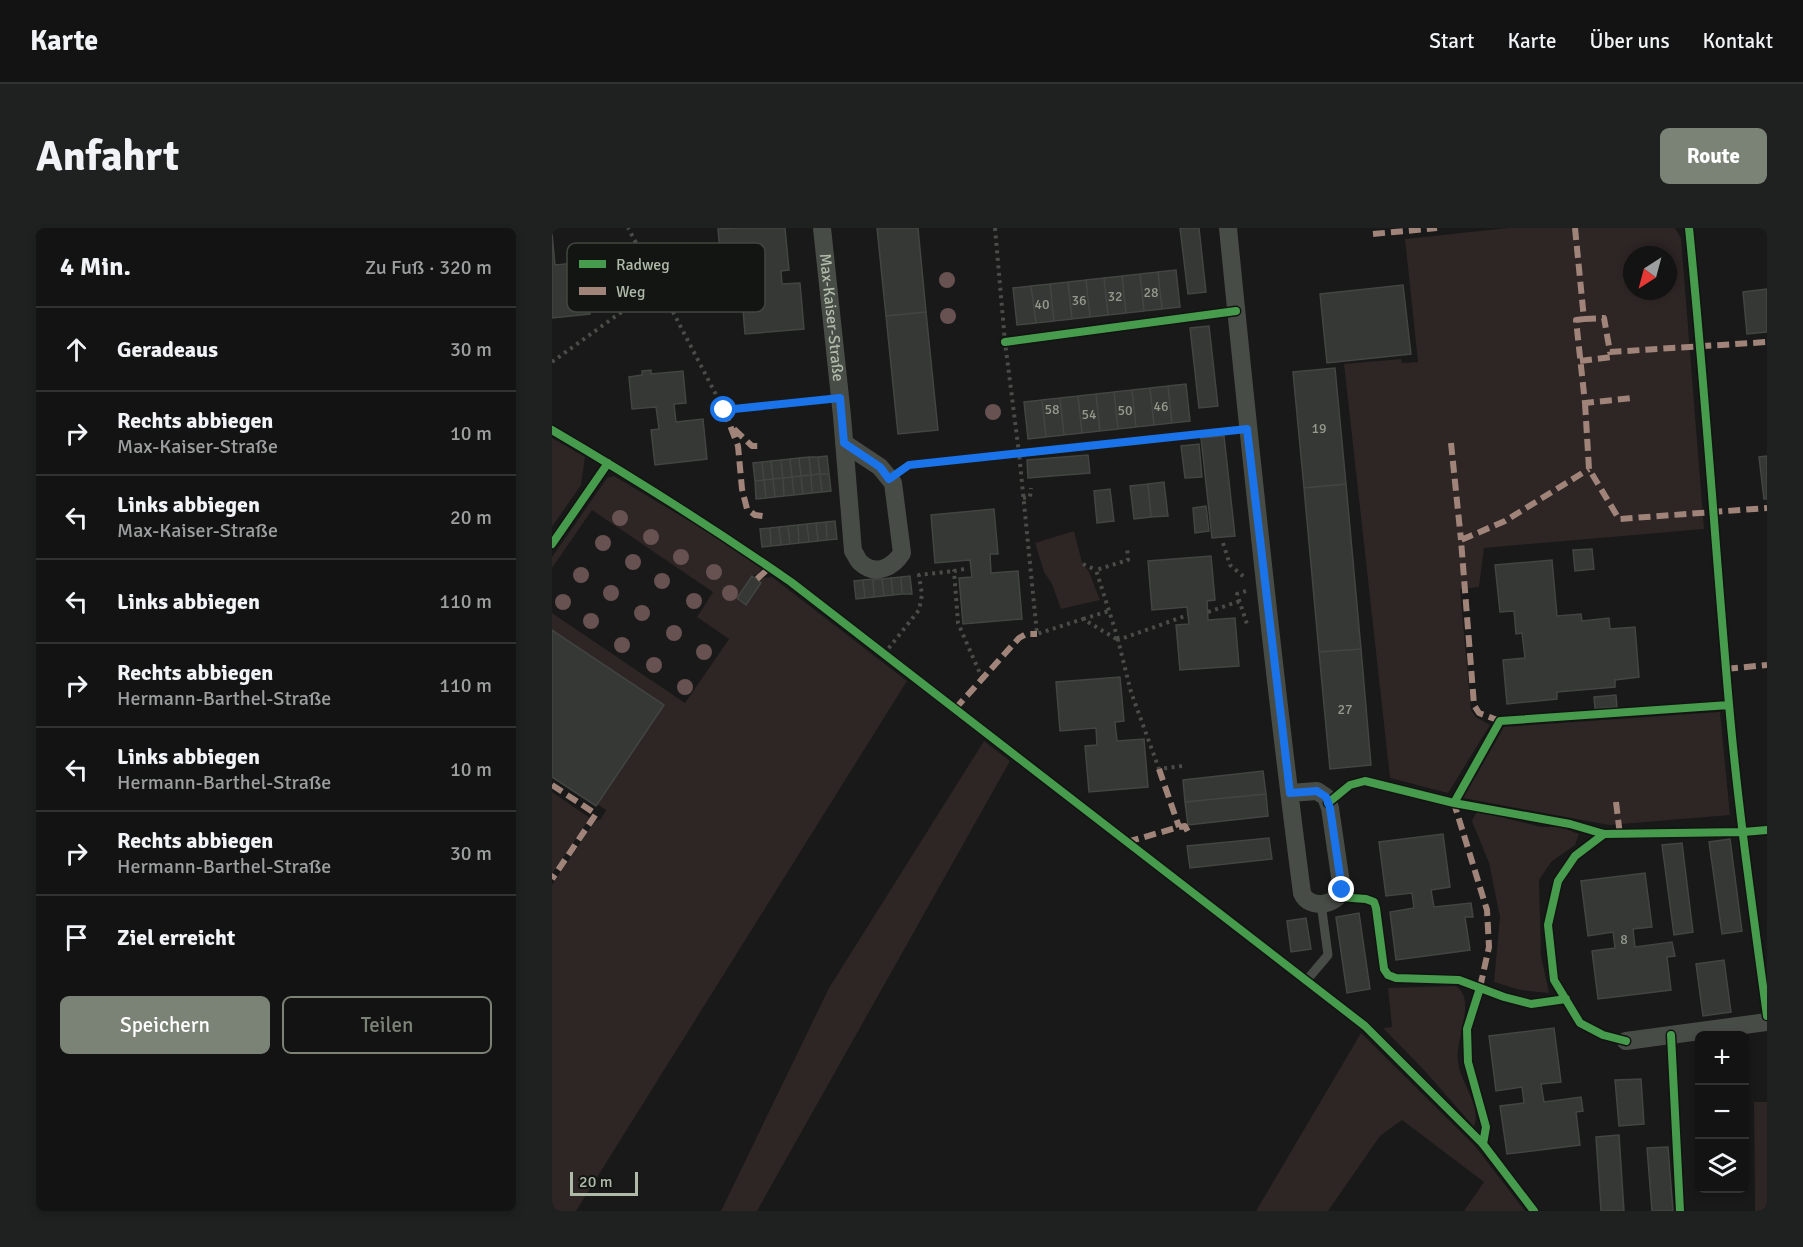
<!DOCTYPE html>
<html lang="de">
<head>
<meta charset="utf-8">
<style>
  body { margin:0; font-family:Signika,sans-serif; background:#1f2020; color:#f1f3f6 }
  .controls { position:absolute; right:18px; bottom:18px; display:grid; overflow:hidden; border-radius:9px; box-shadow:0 3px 9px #0003 }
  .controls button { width:54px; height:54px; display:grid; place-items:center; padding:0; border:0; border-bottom:2px solid #313232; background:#121312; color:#f1f3f6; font:30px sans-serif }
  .compass { position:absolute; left:1071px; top:18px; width:54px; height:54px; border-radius:50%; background:#121312; box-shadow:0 3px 9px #0003; rotate:216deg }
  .scale { position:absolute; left:18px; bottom:15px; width:68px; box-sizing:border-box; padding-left:6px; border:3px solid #b0baa9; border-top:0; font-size:16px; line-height:21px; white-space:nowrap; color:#b0baa9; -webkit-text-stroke:4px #121512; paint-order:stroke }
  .stop { position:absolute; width:18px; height:18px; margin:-14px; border:4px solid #1a73e8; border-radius:50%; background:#fff }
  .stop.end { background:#1a73e8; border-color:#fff; box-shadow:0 2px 6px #0008 }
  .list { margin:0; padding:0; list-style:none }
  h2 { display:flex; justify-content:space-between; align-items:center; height:78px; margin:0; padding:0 24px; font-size:26px }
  h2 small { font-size:20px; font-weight:400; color:#9c9e9f }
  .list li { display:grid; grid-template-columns:39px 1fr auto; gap:18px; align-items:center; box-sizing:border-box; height:84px; padding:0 24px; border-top:2px solid #313232 }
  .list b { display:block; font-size:22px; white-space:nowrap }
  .list p { margin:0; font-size:20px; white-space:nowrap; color:#9c9e9f }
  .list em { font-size:20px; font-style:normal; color:#9c9e9f }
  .actions { display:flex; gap:12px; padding:18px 24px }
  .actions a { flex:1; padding:14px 0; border:2px solid #7b8276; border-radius:9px; text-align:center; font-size:21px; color:#7b8276 }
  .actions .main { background:#7b8276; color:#fff }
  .icon { flex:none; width:33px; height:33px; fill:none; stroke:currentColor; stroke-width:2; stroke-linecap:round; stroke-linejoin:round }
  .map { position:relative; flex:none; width:1215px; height:983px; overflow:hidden; border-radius:9px }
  header { display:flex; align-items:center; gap:36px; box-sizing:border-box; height:84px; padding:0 30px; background:#121312; border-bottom:2px solid #313232 }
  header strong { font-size:28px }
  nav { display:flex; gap:33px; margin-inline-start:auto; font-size:21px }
  .intro { display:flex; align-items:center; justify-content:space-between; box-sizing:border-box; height:144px; padding:0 36px }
  h1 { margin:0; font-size:42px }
  .button { padding:15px 27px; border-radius:9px; background:#7b8276; color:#fff; font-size:21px; font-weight:700 }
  main { display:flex; gap:36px; padding:0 36px }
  aside { flex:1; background:#121312; border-radius:9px; box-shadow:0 3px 9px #0003 }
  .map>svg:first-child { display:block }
  .green { fill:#2e2525; fill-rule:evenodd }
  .building { fill:#363835; stroke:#424541; stroke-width:1.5 }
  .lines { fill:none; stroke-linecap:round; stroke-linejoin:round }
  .path { stroke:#4a4c48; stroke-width:4; stroke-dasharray:3 4.5; stroke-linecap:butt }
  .lane { stroke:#484c46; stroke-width:9 }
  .street { stroke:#484c46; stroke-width:18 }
  .quiet { stroke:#a18479; stroke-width:6; stroke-dasharray:12 6; stroke-linecap:butt }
  .cycleway-casing { stroke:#121512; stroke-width:11 }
  .cycleway { stroke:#469c4c; stroke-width:8 }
  .tree { fill:#675151 }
  .route { stroke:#1a73e8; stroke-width:8 }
  .labels { text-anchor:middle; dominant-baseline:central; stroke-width:4.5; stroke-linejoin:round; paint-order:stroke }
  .number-label { font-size:14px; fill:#929a8c }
  .street-label { font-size:16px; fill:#b0baa9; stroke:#121512 }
  .key { fill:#121512; stroke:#41473f; stroke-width:1.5 }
  .key-label { font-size:16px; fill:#b0baa9 }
</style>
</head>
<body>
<header>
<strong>Karte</strong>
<nav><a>Start</a><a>Karte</a><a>Über uns</a><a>Kontakt</a></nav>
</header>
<div class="intro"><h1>Anfahrt</h1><a class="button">Route</a></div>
<main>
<aside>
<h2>4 Min.<small>Zu Fuß · 320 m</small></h2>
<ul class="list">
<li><svg class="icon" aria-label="ahead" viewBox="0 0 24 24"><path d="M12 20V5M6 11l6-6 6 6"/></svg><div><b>Geradeaus</b></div><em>30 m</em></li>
<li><svg class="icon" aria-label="right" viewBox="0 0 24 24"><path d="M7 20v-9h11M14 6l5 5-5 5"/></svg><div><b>Rechts abbiegen</b><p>Max-Kaiser-Straße</p></div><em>10 m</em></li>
<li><svg class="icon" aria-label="left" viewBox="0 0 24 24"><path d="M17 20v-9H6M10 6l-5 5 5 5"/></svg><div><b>Links abbiegen</b><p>Max-Kaiser-Straße</p></div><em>20 m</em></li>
<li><svg class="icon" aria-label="left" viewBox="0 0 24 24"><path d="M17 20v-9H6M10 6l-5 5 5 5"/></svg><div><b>Links abbiegen</b></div><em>110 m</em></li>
<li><svg class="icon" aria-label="right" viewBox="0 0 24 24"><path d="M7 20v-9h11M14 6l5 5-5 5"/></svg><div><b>Rechts abbiegen</b><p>Hermann-Barthel-Straße</p></div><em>110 m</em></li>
<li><svg class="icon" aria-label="left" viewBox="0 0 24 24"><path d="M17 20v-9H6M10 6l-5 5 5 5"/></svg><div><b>Links abbiegen</b><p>Hermann-Barthel-Straße</p></div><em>10 m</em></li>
<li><svg class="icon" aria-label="right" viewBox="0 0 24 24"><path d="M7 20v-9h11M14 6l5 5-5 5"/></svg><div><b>Rechts abbiegen</b><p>Hermann-Barthel-Straße</p></div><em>30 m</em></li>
<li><svg class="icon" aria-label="arrive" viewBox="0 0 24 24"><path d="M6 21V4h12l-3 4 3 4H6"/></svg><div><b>Ziel erreicht</b></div></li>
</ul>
<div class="actions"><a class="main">Speichern</a><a>Teilen</a></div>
</aside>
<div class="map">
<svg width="1215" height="983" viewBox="0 0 1215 983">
  <rect width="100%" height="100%" fill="#181918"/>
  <path class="green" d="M956,0H1123L1129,10L1152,301L932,320L927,359L908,361L919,482L924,489L938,497L896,565L838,550L792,136L849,131L850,135L866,134L853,11ZM1080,27H1116V63H1080Z
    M0,210L33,229L29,257L0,299Z
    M62,248L181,319L210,340L206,346L200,348L185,370L193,377L209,355L207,354L209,350L220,349L355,453L24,983H0V657L43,593L49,591L54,582L45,576L112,477L0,402V385L133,475L177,411L145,389L161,364L40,282L0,340V329L53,253L55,250Z
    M522,303L530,334L537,344L548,372L509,381L500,356L492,344L483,315Z
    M1168,484L1178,587L1057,597L911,570L952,499Z
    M432,513L458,533L205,983H169L277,760Z
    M0,564L38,590L0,646Z
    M925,583L989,599H1009L1027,606L1023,617L999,634L987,652L989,728L997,765L968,762L942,754L948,689L937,635L920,593Z
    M904,758C925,772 903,809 906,833C908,855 930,877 922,899L873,843L831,800L840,799L836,760Z
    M809,805L923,918L973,983H912L932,954L850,892L828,908L776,983H704Z
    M1202,874H1215V983H1203Z"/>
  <path class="building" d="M184,0H233L237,42L229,43L230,56L248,55L252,101L193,106L189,57L204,56V46L170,49L166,1Z
    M325,0H366L374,84L334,88Z
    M628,0H647L654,64L636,66Z
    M0,5L3,37L34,34L38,86L0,90Z
    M624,42L628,79L610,81L606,44Z
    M606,44L610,81L592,83L588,46Z
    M588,46L592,83L574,85L570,48Z
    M570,48L574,85L556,87L552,50Z
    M552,50L556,87L538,89L534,52Z
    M534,52L538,89L520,91L516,54Z
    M516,54L520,91L502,93L498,56Z
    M498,56L502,93L484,95L479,58Z
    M851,57L859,126L775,135L768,66Z
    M479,58L484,95L465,97L461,60Z
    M1215,61V104L1195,106L1191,64Z
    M374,84L386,202L346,206L334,88Z
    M657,98L666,178L647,180L638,100Z
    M783,140L794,256L752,260L741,144Z
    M99,142V146L131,143L134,175L122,176L124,194L151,191L155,231L103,237L99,202L107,201L104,179L80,181L77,149L90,147V143Z
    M634,156L638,193L620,195L616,158Z
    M616,158L620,195L602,197L598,160Z
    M598,160L602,197L584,199L580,162Z
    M580,162L584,199L566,201L562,164Z
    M562,164L566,201L548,203L544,166Z
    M544,166L548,203L530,205L526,168Z
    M526,168L530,205L512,207L508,170Z
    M508,170L512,207L494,209L490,172Z
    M490,172L494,209L476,211L472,174Z
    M672,208L683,308L660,310L649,210Z
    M647,216L650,249L633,250L629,218Z
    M536,227L538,245L476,250L475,232Z
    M275,228L277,246H268L266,229Z
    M1215,228V271H1212L1207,229Z
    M257,229L259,247L249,248L247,230Z
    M257,229H266L268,246L259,247Z
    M247,230L249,248L240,249L238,231Z
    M238,231L240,249L231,250L229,232Z
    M229,232L231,250L221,251L219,233Z
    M219,233L221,251L212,252L210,234Z
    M210,234L212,252L203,253L201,235Z
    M268,246L270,264L260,265L259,247Z
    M268,246H277L279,263L270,264Z
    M259,247L260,265L251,266L249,248Z
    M249,248L251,266L242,267L240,249Z
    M240,249L242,267L232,268L231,250Z
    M231,250L232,268L223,269L221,251Z
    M221,251L223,269L214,270L212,252Z
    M212,252L214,270L204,271L203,253Z
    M612,254L616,288L599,289L596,256Z
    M596,256L599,289L582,291L578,258Z
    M794,256L809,421L767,424L752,260Z
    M558,261L562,293L545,295L542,263Z
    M654,278L657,303L643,305L641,280Z
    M442,281L446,326H438L439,345L466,343L470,391L411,396L407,350L420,349L418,332L383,335L379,287Z
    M283,293L285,311L275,312L274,294Z
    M274,294L275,312L266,313L264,295Z
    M264,295L266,313L257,314L255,296Z
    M255,296L257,314L247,315L246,297Z
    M246,297L247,315L238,316L236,298Z
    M236,298L238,316L229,317L227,299Z
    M227,299L229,317L219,318L218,300Z
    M218,300L219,318L210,319L208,301Z
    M1040,321L1042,341L1023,343L1021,322Z
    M659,328L663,372L655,373L656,392L683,390L687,438L628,442L624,397L637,396L635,379L600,382L596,333Z
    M1000,332L1005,388L1029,386L1030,393L1057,390L1058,401L1083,399L1087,449L1063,452V459L1005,464V471L955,476L951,432L973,430L970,405L964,406L962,383L948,384L943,337Z
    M200,348L209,355L194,377L185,370Z
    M358,348L360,366H350L349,349Z
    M349,349L350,366L341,367L339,350Z
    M339,350L341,367L332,368L330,351Z
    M321,351H330L332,368L322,369Z
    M321,351L322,369L313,370L311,352Z
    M311,352L313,370L304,371L302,353Z
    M0,402L112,477L44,578L0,549Z
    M809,421L819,537L778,541L767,424Z
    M568,449L572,493L563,494L565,513L592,511L596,559L537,564L533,518L545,517L544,500L508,503L504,454Z
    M1064,467L1065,479L1043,481L1042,469Z
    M711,543L714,566L633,574L631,552Z
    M714,566L716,588L636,597L633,574Z
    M891,606L898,659L879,662L882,679L919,675L921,689H913L918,722L844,732L838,684L862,680L860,665L834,668L827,614Z
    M717,610L720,631L638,640L635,618Z
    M1178,611L1190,703L1170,706L1157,614Z
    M1130,615L1141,704L1122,707L1110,617Z
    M1093,645L1100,699L1081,701L1083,719L1120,714L1123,728L1115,729L1119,762L1046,771L1040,723L1063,720L1061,704L1036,708L1029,653Z
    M807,685L818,761L795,765L784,689Z
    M754,690L759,721L739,724L735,693Z
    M1172,732L1179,784L1151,788L1144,736Z
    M1002,800L1009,854L989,856L992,874L1029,869L1031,883L1024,884L1028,917L955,926L948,878L972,875L970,859L944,863L937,808Z
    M1089,851L1092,896L1067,898L1063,852Z
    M1067,907L1072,983H1049L1044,909Z
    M1116,919L1121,983H1100L1095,920Z"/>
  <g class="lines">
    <path class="path" d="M443,0L453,114L467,225L677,203
      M107,57L172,182L269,172
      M0,134L107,57L76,0
      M352,240L357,237L467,225L485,406L531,391L566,412
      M471,270L478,269L479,260
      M671,315L678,337L692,349
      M531,336L544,342
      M412,341L402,343L406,395L430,450
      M694,363L685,366L696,399
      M656,384L688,373
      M531,391L557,383
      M566,411L544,342L576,332L575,319
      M332,426L367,382L370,367L367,347L402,343
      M630,538L607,541L579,464L566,412L636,387"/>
    <path class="lane" d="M754,753L776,727L769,675"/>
    <g class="street">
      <path id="s1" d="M270,0L290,188L301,323C304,327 306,333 309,335C324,349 342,338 350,325L341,255L328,239L292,215"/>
      <path d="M676,0C698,222 721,444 750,665C757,682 784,678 790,662L778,580L774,569L765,563L738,565"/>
      <path d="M1074,813L1215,794"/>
    </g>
    <path class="quiet" d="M1023,0L1032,91L1024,92L1033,175L1080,170
      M821,6L885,0
      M1032,91L1052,90L1058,124L1215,114
      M1028,133L1059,129L1058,124
      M1033,175L1037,241L1067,291L1215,280
      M172,182L186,218L190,261L195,281L203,287L211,288
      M182,201L200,218H206
      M899,215L909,312
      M205,351L218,339
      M1174,441L1215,437
      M403,481L467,410L474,406H485
      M948,493L927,485L922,477L909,312L953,293L1037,241
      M607,541L627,599
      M0,557L44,586L0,651
      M1064,574L1068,607
      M904,575H902L935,682L937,719L927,764
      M575,614L627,599L633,598L637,606"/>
    <defs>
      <path id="cycleway" d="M1137,0C1153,158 1163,317 1177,476C1186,580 1201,684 1215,788
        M453,114L684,83
        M0,202C82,250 161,300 239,354L813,798L931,916L982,983
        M0,316L56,235
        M776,575L798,557L813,553L902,575L948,493L1177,477
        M902,575L1018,596L1052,606L1191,604L1215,602
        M1052,606L1023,628L1006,653L996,697L1002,752L1028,795L1051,807L1074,813
        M787,669L814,671L822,674L824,680L832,741L836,747L844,750L907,752L952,769L979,776L1014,771
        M928,760L915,801L916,834L934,899L931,916
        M1119,807L1128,983"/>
    </defs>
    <use href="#cycleway" class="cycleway-casing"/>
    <use href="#cycleway" class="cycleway"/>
  </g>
  <g class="tree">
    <circle cx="395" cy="52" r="8"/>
    <circle cx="396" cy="88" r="8"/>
    <circle cx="441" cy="184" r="8"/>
    <circle cx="68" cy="290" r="8"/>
    <circle cx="99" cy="309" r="8"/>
    <circle cx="51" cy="315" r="8"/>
    <circle cx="129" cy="329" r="8"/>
    <circle cx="81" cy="334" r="8"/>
    <circle cx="162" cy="344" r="8"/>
    <circle cx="29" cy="347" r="8"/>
    <circle cx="110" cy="353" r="8"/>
    <circle cx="59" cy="365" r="8"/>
    <circle cx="178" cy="365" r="8"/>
    <circle cx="142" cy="373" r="8"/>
    <circle cx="11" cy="374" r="8"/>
    <circle cx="90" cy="385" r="8"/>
    <circle cx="39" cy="393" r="8"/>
    <circle cx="122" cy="405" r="8"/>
    <circle cx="70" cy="417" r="8"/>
    <circle cx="152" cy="424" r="8"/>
    <circle cx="102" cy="437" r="8"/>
    <circle cx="133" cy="459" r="8"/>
  </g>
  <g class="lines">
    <path class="route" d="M172,182L288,170L292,215L328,239L337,251L357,237L695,201L738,565L765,563L774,569L778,580L790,662"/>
  </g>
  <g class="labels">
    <g class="number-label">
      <text x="599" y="64">28</text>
      <text x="563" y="68">32</text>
      <text x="527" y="72">36</text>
      <text x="490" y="76">40</text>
      <text x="609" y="178">46</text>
      <text x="500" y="181">58</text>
      <text x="573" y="182">50</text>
      <text x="537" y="186">54</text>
      <text x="767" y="200">19</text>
      <text x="793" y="481">27</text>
      <text x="1072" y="711">8</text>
    </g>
    <g class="street-label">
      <text stroke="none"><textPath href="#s1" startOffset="90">Max-Kaiser-Straße</textPath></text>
    </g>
  </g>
  <rect x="15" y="15" width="198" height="69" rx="9" class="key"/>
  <rect x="27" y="32" width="27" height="8" fill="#469c4c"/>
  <rect x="27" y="59" width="27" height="8" fill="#a18479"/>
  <g class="key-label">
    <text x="64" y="42">Radweg</text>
    <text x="64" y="69">Weg</text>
  </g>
</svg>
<div class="controls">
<button>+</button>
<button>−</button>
<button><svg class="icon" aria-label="layers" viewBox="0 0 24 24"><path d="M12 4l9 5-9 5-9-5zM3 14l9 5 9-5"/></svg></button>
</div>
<svg class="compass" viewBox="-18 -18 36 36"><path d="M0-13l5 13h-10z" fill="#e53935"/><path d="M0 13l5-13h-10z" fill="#9c9e9f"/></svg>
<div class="scale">20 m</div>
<div class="stop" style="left:172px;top:182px"></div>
<div class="stop end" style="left:790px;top:662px"></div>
</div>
</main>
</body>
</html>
